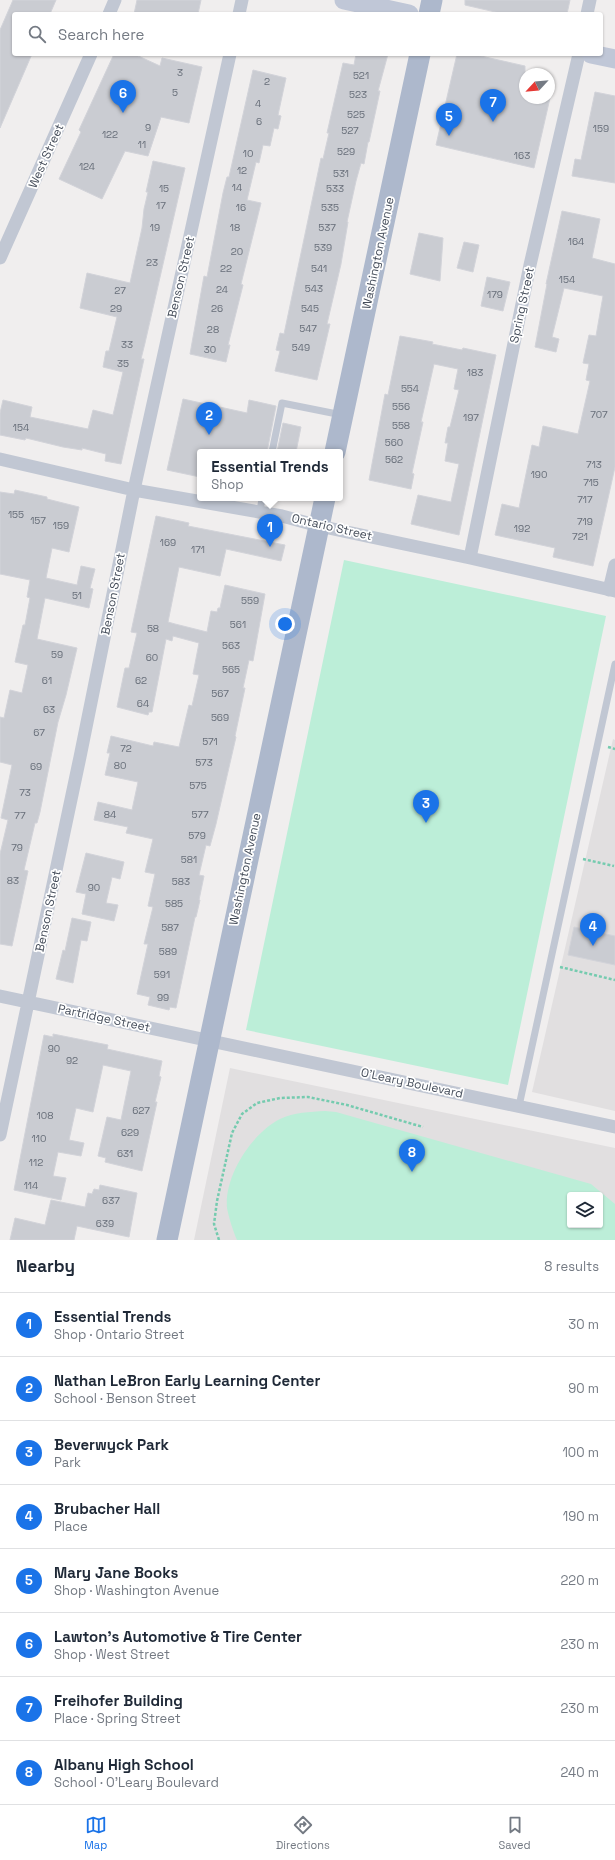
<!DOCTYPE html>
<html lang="en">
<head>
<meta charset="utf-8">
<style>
  :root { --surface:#fff; --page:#f6f6f7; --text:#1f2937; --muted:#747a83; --line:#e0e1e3; --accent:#1a73e8 }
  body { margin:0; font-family:"Space Grotesk",sans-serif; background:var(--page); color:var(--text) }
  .controls { position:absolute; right:12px; bottom:12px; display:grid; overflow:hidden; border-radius:4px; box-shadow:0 1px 3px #0004 }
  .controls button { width:36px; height:36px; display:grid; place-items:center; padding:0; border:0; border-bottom:1px solid var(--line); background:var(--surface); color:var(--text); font:20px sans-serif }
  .compass { position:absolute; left:519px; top:68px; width:36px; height:36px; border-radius:50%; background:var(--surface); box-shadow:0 1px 3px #0004; rotate:244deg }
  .you { position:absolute; left:285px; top:624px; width:14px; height:14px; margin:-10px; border:3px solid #fff; border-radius:50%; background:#1a73e8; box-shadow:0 0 0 6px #1a73e833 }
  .badge { display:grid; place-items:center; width:26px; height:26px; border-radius:50%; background:var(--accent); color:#fff; font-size:13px; font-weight:700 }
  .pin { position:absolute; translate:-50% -33px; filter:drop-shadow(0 1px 2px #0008) }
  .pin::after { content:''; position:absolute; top:21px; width:14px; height:12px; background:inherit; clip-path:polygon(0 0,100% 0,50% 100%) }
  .popup { position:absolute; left:197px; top:449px; width:146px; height:52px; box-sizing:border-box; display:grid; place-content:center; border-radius:4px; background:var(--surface); filter:drop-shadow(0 1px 3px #0005); font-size:13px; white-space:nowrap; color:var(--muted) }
  .popup b { font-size:15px; color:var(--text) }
  .popup::after { content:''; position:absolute; left:50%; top:100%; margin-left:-8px; border:8px solid transparent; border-top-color:var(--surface) }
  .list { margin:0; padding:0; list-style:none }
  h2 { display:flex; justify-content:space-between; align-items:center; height:52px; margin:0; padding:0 16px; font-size:17px }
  h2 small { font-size:13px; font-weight:400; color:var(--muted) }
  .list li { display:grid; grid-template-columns:26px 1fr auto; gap:12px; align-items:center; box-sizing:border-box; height:64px; padding:0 16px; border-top:1px solid var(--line) }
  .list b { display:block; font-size:15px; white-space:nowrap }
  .list p { margin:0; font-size:13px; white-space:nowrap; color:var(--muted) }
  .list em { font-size:13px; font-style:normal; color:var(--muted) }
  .icon { flex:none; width:22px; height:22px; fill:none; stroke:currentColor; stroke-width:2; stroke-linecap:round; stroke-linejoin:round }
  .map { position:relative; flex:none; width:615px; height:1240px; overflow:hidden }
  .search { position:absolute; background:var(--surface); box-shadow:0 1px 3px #0004; left:12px; right:12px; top:12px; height:44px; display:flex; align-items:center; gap:10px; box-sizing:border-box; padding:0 14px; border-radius:4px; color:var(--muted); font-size:15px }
  .sheet { height:564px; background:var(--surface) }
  nav { display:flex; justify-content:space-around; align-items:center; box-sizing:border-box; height:56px; border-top:1px solid var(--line); background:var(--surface); font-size:11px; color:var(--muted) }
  nav a { display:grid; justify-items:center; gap:2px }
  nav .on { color:var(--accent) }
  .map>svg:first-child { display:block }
  .education { fill:#e1dfe0; fill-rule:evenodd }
  .green { fill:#bceed8; fill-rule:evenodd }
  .building { fill:#caccd2; stroke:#d2d3d9 }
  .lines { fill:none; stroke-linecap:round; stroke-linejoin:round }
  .path { stroke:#75cbaf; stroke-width:2.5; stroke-dasharray:3 2; stroke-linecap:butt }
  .lane { stroke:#c1c7d3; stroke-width:7 }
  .street { stroke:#c1c7d3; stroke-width:13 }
  .secondary { stroke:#c0c7d7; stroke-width:19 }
  .primary { stroke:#adb8cc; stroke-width:21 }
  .labels { text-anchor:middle; stroke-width:3.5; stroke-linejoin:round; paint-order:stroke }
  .number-label { font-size:10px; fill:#676e79 }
  .street-label { font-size:12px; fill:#464e5b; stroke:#fff }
</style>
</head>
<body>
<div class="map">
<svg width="615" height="1240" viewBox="0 0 615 1240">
  <rect width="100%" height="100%" fill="#f0eeee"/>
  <!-- education -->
  <path class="education" d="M613,739L615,740V1111L532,1092Z
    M230,1068L615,1148V1240H194ZM570,1195H600V1225H570Z"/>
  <!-- green -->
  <path class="green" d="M344,560L606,616L508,1085L246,1030Z
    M325,1111L336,1112L591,1184L615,1204V1240H237C233,1231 229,1218 227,1208C224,1176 252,1133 280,1119C294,1112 310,1112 325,1111ZM570,1195H600V1225H570Z"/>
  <!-- building -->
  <path class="building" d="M13,0H56L50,14H14V54H32L0,128V30Z
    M137,0H201L198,14H134Z
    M465,0H570L567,14H504L465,5Z
    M114,54H134L160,66L162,58L202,67L189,123L161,117L148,156L125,151L102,199L59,179L81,132L79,130Z
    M356,54H388L378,91H380L369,142H368L364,164L361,163L356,181L347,222H348L341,264L327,324H330L317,380L275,371L280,351L276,350L280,333L284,334L321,158L323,159L329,133H327L343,63L354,65Z
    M457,54H472L525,66V98H550L534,168L436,145Z
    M253,70L286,78L278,115L281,116L278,129L274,128L270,146L263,145L259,163L256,162L247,200L261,203L241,284L243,285L228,345H230L226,362L190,354L204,276L207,277L223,193L227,177H229Z
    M595,92L615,96V183L572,176L575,159L581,160Z
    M153,161L185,168L145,343L141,359H144L121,464L105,461L106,454L82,448V450L63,447L26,438L25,440L0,435V413L3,400L32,407L30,417L88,429L93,410L113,415L123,372L103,367L106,351H109L117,317L80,308L87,273L130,283L142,228L144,209L148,192H146Z
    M562,211L600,219L592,258L615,264V467L593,566L553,557L555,548L495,535L502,504L519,508L532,445L539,447L543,426L578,434L590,381L586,380L589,364L583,363L589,335L596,336L603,296L564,288L552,337L559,339L556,352L535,347L547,284H546Z
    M419,233L443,238L440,281L410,274Z
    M464,242L479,245L473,272L457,268Z
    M487,277L510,282L503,311L481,306Z
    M400,336L433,342L432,344L462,350L463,348L496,355L459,535L411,524L418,495L451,502L459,464L445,461L448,443H445L448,427H450L459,390L454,389L458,369L434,364L421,422H423L412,473L414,474L411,489L369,480L385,394L388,395Z
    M183,399L247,413L249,400L276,406L267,452H200V477L167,470Z
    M283,423L301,427L296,452H277Z
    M15,490L47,497V499L79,507L69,552L52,548L46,578L77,585L81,566L95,569L90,588L93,589L89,608L45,598L37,639L77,648L66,695L58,722L40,812L37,823H35L24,870L28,871L12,946L0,944V854L8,820L1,818L12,765L0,762V717L4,718L10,690L22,693L28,665L15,662L23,625H25L30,598L27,597L30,580L0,574V492L14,494Z
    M156,516L189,523L188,526L285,545L281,561L226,549L220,576L179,567L168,622L175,624L207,632L211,611L217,612L218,608H220L225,585L265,594L253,661L249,660L243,688H245L235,736L236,737L216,824L210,846L206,845L199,875L204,876L199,900H200L196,917H195L176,1008L170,1007L169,1010L148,1005L150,997L137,994L148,944H144L153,907L148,906L155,874L145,872L153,839L126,833L128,827L94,820L98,802L132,810L138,782L105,775L110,753H107L111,736L153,746L154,742L179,747L189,705L192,706L199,675L193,674L199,643L173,636L172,641L166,639L152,712H149L148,715L117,707L125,668H129L137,633L131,632Z
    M86,853L124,862L120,879L112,877L106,903L118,905L114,921L82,914L86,894L76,892Z
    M72,918L91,922L87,941L81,940L73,983L56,979L63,950L65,951Z
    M574,927L615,936V965L568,955Z
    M53,1034L108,1045L107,1049L162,1061L159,1076L161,1077L155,1102H157L142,1171L105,1162L106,1158L98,1156L107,1117L121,1120L131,1071L103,1065L93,1112L76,1108L69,1140L84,1143L81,1156L58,1152L53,1176L66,1178L61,1200L14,1190L44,1035L53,1037Z
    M100,1185L137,1193L129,1237L77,1226L74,1240H10L15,1218L45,1225L51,1200L85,1207L88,1193L92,1194L94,1189L99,1190Z"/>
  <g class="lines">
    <!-- path -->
    <path class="path" d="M608,747L615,749
      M583,859L614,866
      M560,967L615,980
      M219,1240L214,1224L217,1201L232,1133L242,1114L257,1103L280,1098L308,1097L347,1105L423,1127"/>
    <!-- lane -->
    <path class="lane" d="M272,452L282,403L342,415
      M260,512L262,498
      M519,1106L615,664"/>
    <!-- street -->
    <path class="street" d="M109,14L115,0
      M239,14L242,0
      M587,14L590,0
      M0,258L91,54
      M0,459L134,490L282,516L319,526L470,558L615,591
      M470,558L530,265L579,54
      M609,590L615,565
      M0,996L615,1127
      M0,1135L80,757L134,490L230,54"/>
    <!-- secondary -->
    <path class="secondary" d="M344,0L409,14
      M591,54L615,59"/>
    <!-- primary -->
    <path class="primary" d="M429,14L432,0
      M335,452L420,54
      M167,1240L325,498"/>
  </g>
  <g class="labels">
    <!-- number labels -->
    <g class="number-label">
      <text x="180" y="76">3</text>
      <text x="361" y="79">521</text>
      <text x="267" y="85">2</text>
      <text x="175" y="96">5</text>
      <text x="358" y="98">523</text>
      <text x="258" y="107">4</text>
      <text x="356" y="118">525</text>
      <text x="259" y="125">6</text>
      <text x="148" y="131">9</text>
      <text x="601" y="132">159</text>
      <text x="350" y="134">527</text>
      <text x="110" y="138">122</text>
      <text x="142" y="148">11</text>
      <text x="346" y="155">529</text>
      <text x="248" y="157">10</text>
      <text x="522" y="159">163</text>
      <text x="87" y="170">124</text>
      <text x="242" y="174">12</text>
      <text x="341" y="177">531</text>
      <text x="237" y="191">14</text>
      <text x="164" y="192">15</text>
      <text x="335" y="192">533</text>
      <text x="161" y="209">17</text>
      <text x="241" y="211">16</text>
      <text x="330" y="211">535</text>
      <text x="155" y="231">19</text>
      <text x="235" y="231">18</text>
      <text x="327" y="231">537</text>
      <text x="576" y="245">164</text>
      <text x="323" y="251">539</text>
      <text x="237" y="255">20</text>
      <text x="152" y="266">23</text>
      <text x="226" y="272">22</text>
      <text x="319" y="272">541</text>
      <text x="567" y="283">154</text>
      <text x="314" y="292">543</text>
      <text x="222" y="293">24</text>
      <text x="120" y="294">27</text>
      <text x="495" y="298">179</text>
      <text x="116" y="312">29</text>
      <text x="217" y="312">26</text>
      <text x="310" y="312">545</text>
      <text x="308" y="332">547</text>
      <text x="213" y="333">28</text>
      <text x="127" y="348">33</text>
      <text x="301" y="351">549</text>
      <text x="210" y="353">30</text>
      <text x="123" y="367">35</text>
      <text x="475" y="376">183</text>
      <text x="410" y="392">554</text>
      <text x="401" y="410">556</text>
      <text x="599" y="418">707</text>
      <text x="471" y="421">197</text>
      <text x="401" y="429">558</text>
      <text x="21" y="431">154</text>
      <text x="394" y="446">560</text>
      <text x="394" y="463">562</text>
      <text x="594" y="468">713</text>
      <text x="539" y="478">190</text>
      <text x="591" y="486">715</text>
      <text x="585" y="503">717</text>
      <text x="16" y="518">155</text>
      <text x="38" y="524">157</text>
      <text x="585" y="525">719</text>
      <text x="61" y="529">159</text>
      <text x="522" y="532">192</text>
      <text x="580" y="540">721</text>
      <text x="168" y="546">169</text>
      <text x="198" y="553">171</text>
      <text x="77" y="599">51</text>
      <text x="250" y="604">559</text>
      <text x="238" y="628">561</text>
      <text x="153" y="632">58</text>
      <text x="231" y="649">563</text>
      <text x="57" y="658">59</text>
      <text x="152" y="661">60</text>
      <text x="231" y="673">565</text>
      <text x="47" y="684">61</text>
      <text x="141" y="684">62</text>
      <text x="220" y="697">567</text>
      <text x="143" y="707">64</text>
      <text x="49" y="713">63</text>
      <text x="220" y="721">569</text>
      <text x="39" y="736">67</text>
      <text x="210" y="745">571</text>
      <text x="126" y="752">72</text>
      <text x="204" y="766">573</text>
      <text x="120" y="769">80</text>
      <text x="36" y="770">69</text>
      <text x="198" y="789">575</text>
      <text x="25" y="796">73</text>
      <text x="110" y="818">84</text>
      <text x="200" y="818">577</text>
      <text x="20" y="819">77</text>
      <text x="197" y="839">579</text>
      <text x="17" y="851">79</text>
      <text x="189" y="863">581</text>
      <text x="13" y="884">83</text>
      <text x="181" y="885">583</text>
      <text x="94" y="891">90</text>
      <text x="174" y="907">585</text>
      <text x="170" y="931">587</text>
      <text x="168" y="955">589</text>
      <text x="162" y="978">591</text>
      <text x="163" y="1001">99</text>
      <text x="54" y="1052">90</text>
      <text x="72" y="1064">92</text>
      <text x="141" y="1114">627</text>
      <text x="45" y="1119">108</text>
      <text x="130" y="1136">629</text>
      <text x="39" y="1142">110</text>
      <text x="125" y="1157">631</text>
      <text x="36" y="1166">112</text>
      <text x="31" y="1189">114</text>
      <text x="111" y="1204">637</text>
      <text x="105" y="1227">639</text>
    </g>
    <!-- street labels -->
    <g class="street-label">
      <text transform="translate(46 156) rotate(-66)" y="4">West Street</text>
      <text transform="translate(378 253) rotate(-78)" y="4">Washington Avenue</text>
      <text transform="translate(181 277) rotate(-77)" y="4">Benson Street</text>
      <text transform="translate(522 305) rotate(-78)" y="4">Spring Street</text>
      <text transform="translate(332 527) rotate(13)" y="4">Ontario Street</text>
      <text transform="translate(113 594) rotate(-79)" y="4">Benson Street</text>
      <text transform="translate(245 869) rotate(-78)" y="4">Washington Avenue</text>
      <text transform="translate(48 911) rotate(-78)" y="4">Benson Street</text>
      <text transform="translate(104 1018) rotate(12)" y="4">Partridge Street</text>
      <text transform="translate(412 1083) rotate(12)" y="4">O'Leary Boulevard</text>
    </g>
  </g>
</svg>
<div class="controls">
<button><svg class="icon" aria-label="layers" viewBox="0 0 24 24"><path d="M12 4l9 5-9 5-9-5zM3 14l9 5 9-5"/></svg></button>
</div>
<svg class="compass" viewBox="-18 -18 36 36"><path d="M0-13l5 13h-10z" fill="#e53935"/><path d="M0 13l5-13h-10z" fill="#747a83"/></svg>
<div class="you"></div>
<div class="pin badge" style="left:270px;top:547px">1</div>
<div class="popup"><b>Essential Trends</b>Shop</div>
<div class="pin badge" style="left:209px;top:435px">2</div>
<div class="pin badge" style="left:426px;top:823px">3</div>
<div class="pin badge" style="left:593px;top:946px">4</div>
<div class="pin badge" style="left:449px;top:136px">5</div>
<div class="pin badge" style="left:123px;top:113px">6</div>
<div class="pin badge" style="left:493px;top:122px">7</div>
<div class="pin badge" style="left:412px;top:1172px">8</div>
<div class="search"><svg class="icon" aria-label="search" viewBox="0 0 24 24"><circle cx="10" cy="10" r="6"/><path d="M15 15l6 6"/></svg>Search here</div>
</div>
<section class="sheet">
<h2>Nearby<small>8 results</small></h2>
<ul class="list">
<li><span class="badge">1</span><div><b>Essential Trends</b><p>Shop · Ontario Street</p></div><em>30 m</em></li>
<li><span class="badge">2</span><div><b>Nathan LeBron Early Learning Center</b><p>School · Benson Street</p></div><em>90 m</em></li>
<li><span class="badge">3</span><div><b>Beverwyck Park</b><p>Park</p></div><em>100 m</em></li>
<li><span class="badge">4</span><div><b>Brubacher Hall</b><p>Place</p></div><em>190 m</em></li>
<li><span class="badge">5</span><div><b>Mary Jane Books</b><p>Shop · Washington Avenue</p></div><em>220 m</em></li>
<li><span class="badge">6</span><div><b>Lawton's Automotive &amp; Tire Center</b><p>Shop · West Street</p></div><em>230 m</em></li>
<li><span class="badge">7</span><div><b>Freihofer Building</b><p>Place · Spring Street</p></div><em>230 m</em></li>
<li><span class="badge">8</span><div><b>Albany High School</b><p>School · O'Leary Boulevard</p></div><em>240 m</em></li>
</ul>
</section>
<nav>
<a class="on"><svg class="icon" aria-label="map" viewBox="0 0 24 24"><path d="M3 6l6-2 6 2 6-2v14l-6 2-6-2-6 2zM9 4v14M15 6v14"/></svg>Map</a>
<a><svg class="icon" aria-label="directions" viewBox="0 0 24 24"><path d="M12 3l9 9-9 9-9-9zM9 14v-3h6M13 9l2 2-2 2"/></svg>Directions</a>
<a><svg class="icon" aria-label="saved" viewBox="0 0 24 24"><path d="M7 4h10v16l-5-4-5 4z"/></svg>Saved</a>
</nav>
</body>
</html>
